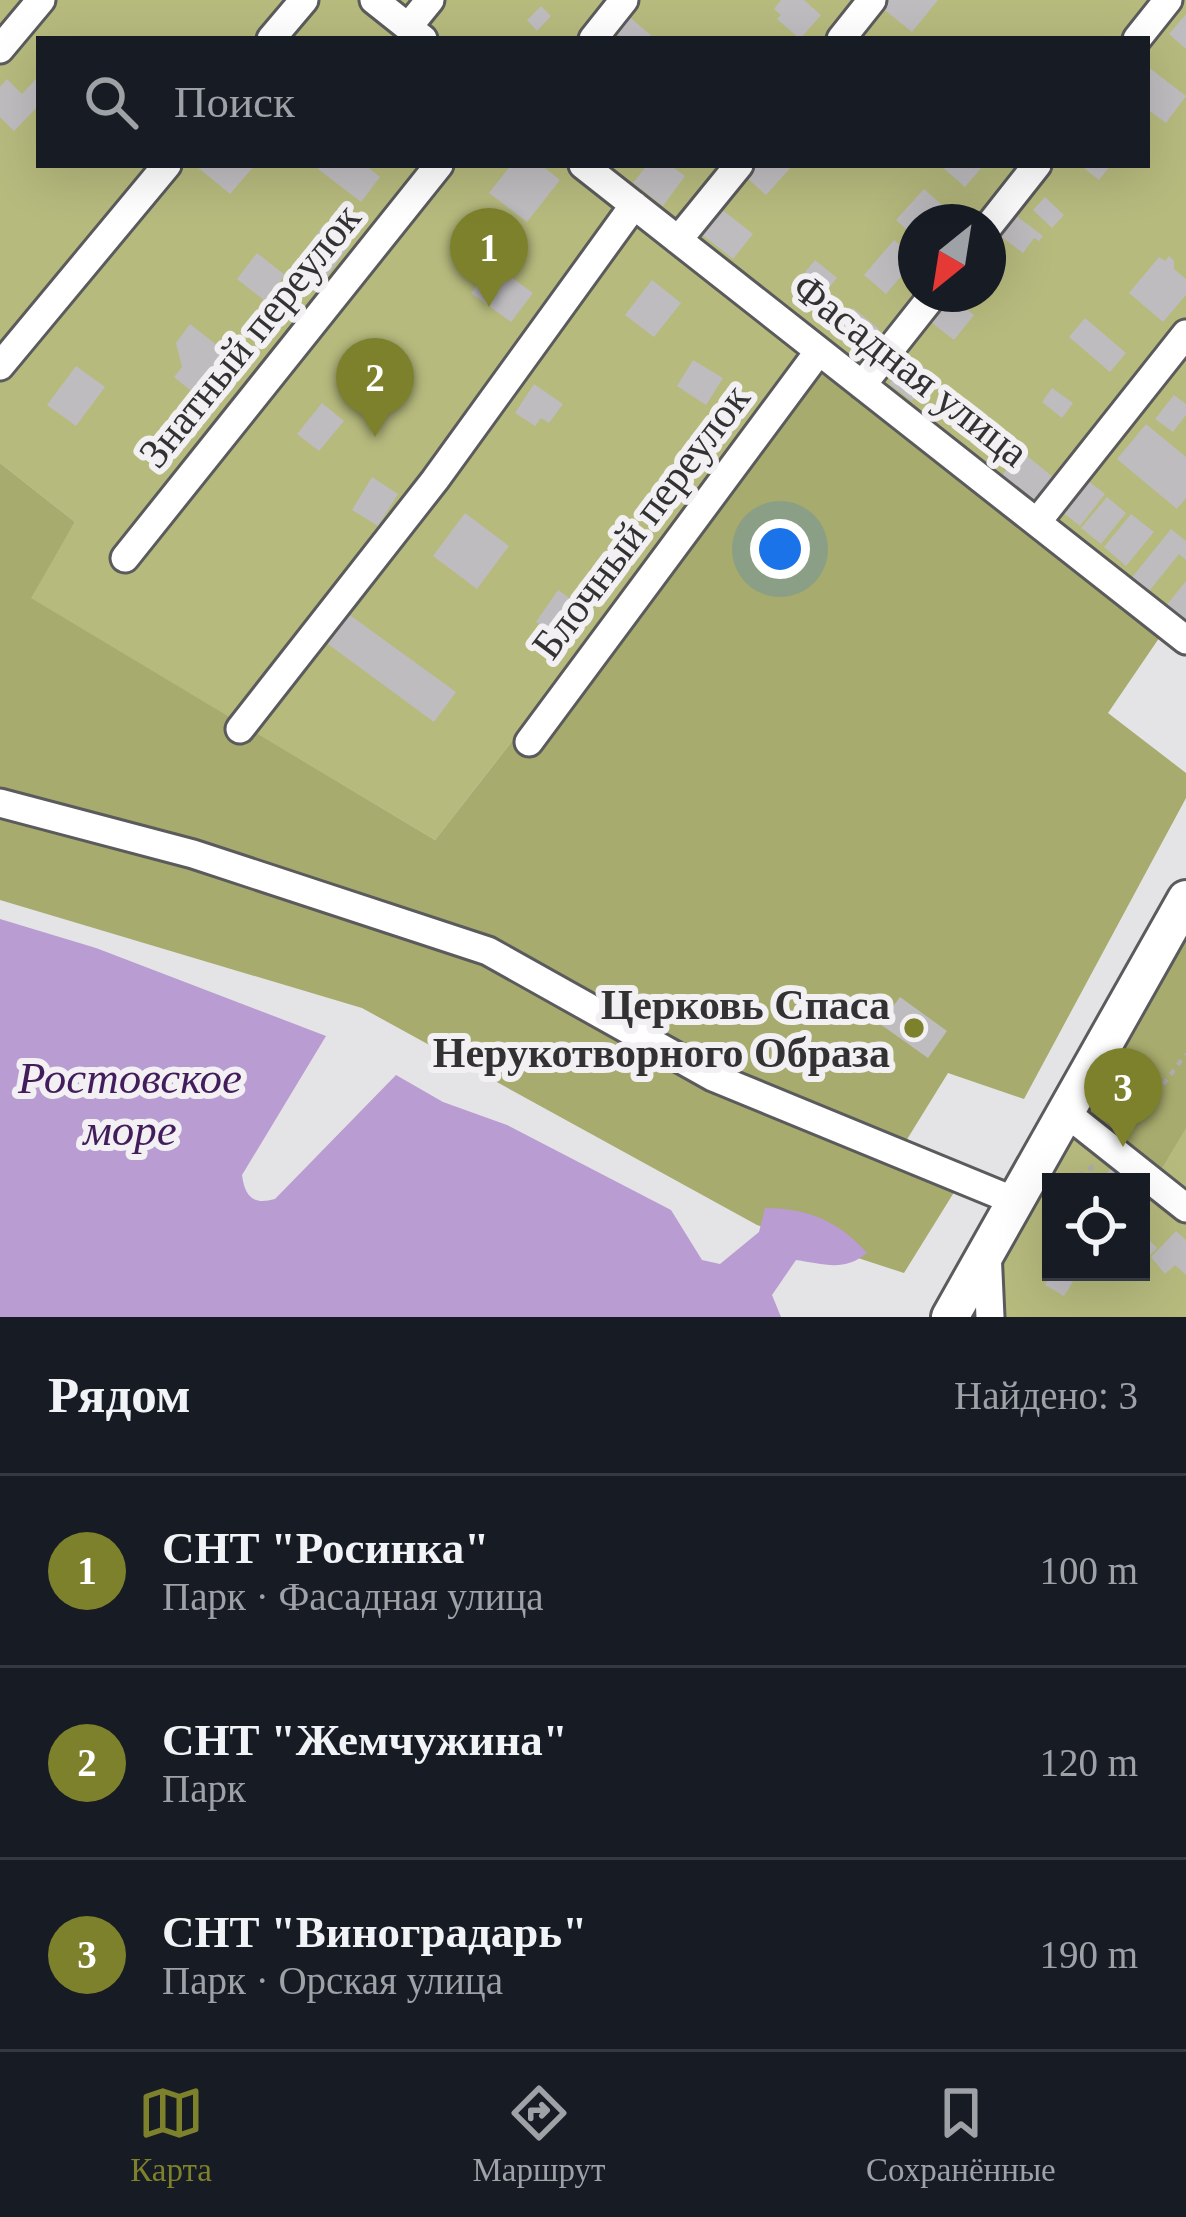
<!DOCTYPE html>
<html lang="ru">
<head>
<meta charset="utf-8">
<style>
  :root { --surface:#171b24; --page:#20242c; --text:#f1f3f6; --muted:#9ea1a6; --line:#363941; --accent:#7e812b }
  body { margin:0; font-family:Georgia,serif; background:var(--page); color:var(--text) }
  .controls { position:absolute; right:36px; bottom:36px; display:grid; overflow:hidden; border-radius:0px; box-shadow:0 12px 48px #0002 }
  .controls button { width:108px; height:108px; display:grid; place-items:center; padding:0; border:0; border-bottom:3px solid var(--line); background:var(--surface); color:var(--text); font:60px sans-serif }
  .compass { position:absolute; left:898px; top:204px; width:108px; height:108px; border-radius:50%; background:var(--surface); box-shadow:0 12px 48px #0002; rotate:210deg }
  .you { position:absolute; left:780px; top:549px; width:42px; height:42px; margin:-30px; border:9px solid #fff; border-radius:50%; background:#1a73e8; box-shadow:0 0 0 18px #1a73e833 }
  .badge { display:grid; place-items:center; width:78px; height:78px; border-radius:50%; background:var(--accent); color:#fff; font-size:39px; font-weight:700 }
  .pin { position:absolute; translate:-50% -99px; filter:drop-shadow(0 3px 6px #0008) }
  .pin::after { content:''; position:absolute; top:63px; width:42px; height:36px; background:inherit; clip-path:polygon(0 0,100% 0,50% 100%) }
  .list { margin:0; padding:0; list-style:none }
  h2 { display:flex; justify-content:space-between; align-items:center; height:156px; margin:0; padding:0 48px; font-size:51px }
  h2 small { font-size:39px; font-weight:400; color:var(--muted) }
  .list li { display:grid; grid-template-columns:78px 1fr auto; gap:36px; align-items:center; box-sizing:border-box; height:192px; padding:0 48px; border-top:3px solid var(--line) }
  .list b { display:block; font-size:45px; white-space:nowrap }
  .list p { margin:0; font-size:39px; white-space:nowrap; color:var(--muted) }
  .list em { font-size:39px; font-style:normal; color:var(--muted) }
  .icon { flex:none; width:66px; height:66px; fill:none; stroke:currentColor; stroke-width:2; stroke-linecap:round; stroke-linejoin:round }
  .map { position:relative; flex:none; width:1186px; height:1317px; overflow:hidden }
  .search { position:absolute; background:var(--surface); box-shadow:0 12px 48px #0002; left:36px; right:36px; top:36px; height:132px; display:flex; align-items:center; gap:30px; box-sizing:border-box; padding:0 42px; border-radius:0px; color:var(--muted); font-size:45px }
  .sheet { height:732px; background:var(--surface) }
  nav { display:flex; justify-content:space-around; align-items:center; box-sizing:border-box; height:168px; border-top:3px solid var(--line); background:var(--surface); font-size:33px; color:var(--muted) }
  nav a { display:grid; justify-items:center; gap:6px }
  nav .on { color:var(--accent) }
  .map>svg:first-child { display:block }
  .green { fill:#b6ba7d; fill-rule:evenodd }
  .forest { fill:#a7ab6d }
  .water { fill:#b99cd2 }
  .building { fill:#bebcbf }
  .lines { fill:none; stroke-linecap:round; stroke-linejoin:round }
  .minor-casing { stroke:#5b5a5c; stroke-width:33 }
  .major-casing { stroke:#5b5a5c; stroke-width:42 }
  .path { stroke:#adacae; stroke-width:4.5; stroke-dasharray:6 6; stroke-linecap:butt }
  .minor { stroke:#fff; stroke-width:27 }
  .major { stroke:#fff; stroke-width:36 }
  .poi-dot { fill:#7e812b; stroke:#f2f0f3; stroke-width:4.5 }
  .labels { text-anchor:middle; stroke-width:12; stroke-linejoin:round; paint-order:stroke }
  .street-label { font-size:42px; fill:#333233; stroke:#f2f0f3 }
  .poi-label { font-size:42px; font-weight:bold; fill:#333233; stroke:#f2f0f3; text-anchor:end }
  .water-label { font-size:45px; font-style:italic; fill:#431c5c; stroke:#f2f0f3 }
</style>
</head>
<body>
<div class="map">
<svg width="1186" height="1317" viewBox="0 0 1186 1317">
  <rect width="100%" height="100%" fill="#e4e3e6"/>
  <!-- green -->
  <path class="green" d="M0,0H1186V639L818,349L435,840L30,598L75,522L0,463ZM39,39H1147V165H39ZM916,222H988V294H916Z
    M1186,931V1317H965ZM1051,1182H1141V1272H1051Z"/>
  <!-- forest -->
  <path class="forest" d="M818,349L1168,625L1108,713L1186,773V798L1024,1099L948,1073L901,1149L966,1173L904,1273L757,1225L362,1008L0,900V463L75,522L31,598L435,840Z
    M1186,931V1128L1159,1173L1080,1112Z"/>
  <!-- water -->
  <path class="water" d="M0,919L96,948L326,1036L242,1175C245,1197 253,1205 275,1199L396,1075L443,1102L507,1125L671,1210L702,1260L720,1264L759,1232L765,1208C807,1208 839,1221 867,1253C844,1272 824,1264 796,1260L772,1295L781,1317H0Z"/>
  <!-- building -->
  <path class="building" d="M781,0H804L821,15L800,39L777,19L781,15L774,9Z
    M887,0H938L912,32L881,7Z
    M541,6L551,16L537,31L527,20Z
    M625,13L655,39H624L612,28Z
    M1186,14V49L1169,34Z
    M1147,66L1186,96L1166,123L1147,109Z
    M7,79L22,94L36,79L39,81V105L14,131L0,117V87Z
    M195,165H255L230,194Z
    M321,165H365L380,177L361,202L318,169Z
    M511,165H541L560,180L527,222L489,193Z
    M647,165H670L685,176L663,206L633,183Z
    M757,165H793L766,195L746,177Z
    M940,165H984L965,187Z
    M1080,165H1111L1099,180Z
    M924,189L952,214L945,222H916V238L896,220Z
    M1045,197L1064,215L1052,228L1033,210Z
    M720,208L753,234L733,259L700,233Z
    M1014,214L1043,236L1039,241L1034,238L1023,253L999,235Z
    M322,227L348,247L328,275L301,256Z
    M894,240L916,259L886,294L864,275Z
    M257,253L285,275L265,301L237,279Z
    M1169,256L1174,261V269L1186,279V295L1163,322L1129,293L1159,257L1165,261Z
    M815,260L837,278L815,304L793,287Z
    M493,264L533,293L511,322L471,293Z
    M652,280L681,303L654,337L625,315Z
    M946,294L974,315L954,340L932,323L947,305L941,300Z
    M853,308L879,329L861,352L834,330Z
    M1085,318L1126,353L1110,372L1069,337Z
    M190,324L232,357L224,367L235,376L233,380L216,366L195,394L174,377L182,367L176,343Z
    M909,356L933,374L912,401L889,384Z
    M693,360L723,378L706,405L677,386Z
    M76,366L105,387L76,426L47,405Z
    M534,384L563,404L549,423L541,418L535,426L515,413Z
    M1052,388L1073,403L1062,418L1042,402Z
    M1174,395L1186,404V415L1173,432L1155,419Z
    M322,403L344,421L319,451L297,434Z
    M1146,424L1186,457V498L1177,509L1117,459Z
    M1021,451L1053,477L1031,503L1000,478Z
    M1082,476L1105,494L1080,526L1057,508Z
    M372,477L398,494L378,526L352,510Z
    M1107,497L1126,513L1101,544L1081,528Z
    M465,513L509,546L477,589L433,556Z
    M1131,514L1154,532L1126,566L1104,547Z
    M1171,529L1186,541V560L1179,554L1146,595L1129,581Z
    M1186,581V632L1161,612Z
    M558,590L575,602L553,633L536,622Z
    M347,613L456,692L434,722L325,642Z
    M900,997L947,1031L928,1058L880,1024Z
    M1119,1160L1142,1182H1099Z
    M1176,1231L1186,1240V1275L1175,1265L1165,1274L1151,1257Z
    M1141,1232L1157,1248L1141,1264Z
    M1052,1272L1073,1282L1064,1296L1045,1285Z"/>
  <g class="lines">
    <defs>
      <path id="minor" d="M374,0L423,39
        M408,27L430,0
        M271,39L304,0
        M593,39L624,0
        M841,39L872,0
        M1137,39L1168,0
        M0,49L41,0
        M583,165L1186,640
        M988,227L1037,165
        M678,240L739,165
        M0,366L167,165
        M862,385L934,294
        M1037,522L1186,334
        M125,558L439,165
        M240,729L435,480L634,205
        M529,742L819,351
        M0,803L193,854L488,951L713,1077L1015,1201
        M1065,1112L1186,1208
        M987,1250L990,1317"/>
      <path id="major" d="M950,1317L1186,899"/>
    </defs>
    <!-- minor casing -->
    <use href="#minor" class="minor-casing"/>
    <!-- major casing -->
    <use href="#major" class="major-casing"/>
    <!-- path -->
    <path class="path" d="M1127,1132L1186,1054
      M1068,1182L1094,1166"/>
    <!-- minor -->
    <use href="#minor" class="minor"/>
    <!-- major -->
    <use href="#major" class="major"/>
  </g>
  <!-- markers -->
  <circle class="poi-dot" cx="914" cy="1028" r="12"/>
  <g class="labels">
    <!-- street labels -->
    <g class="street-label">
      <text transform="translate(249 335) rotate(-51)" y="15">Знатный переулок</text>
      <text transform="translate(911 369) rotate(38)" y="15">Фасадная улица</text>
      <text transform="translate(640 521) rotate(-53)" y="15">Блочный переулок</text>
    </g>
    <!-- poi labels -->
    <g class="poi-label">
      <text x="890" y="1019">Церковь Спаса<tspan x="890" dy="48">Нерукотворного Образа</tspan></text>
    </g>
    <!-- water labels -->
    <g class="water-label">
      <text x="130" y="1093">Ростовское<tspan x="130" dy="52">море</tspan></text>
    </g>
  </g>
</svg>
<div class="controls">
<button><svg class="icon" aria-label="locate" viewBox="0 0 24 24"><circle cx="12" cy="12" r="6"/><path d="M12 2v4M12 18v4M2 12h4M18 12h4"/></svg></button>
</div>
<svg class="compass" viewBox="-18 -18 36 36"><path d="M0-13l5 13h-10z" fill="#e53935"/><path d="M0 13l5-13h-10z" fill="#9ea1a6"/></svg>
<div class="you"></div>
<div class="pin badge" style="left:489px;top:307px">1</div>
<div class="pin badge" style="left:375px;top:437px">2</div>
<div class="pin badge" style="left:1123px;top:1147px">3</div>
<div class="search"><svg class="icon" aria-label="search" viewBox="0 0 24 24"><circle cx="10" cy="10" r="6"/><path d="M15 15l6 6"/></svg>Поиск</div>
</div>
<section class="sheet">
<h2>Рядом<small>Найдено: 3</small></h2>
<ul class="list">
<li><span class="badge">1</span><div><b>СНТ &quot;Росинка&quot;</b><p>Парк · Фасадная улица</p></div><em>100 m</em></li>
<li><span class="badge">2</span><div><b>СНТ &quot;Жемчужина&quot;</b><p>Парк</p></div><em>120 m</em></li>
<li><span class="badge">3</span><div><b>СНТ &quot;Виноградарь&quot;</b><p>Парк · Орская улица</p></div><em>190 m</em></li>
</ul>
</section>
<nav>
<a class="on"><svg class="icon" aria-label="map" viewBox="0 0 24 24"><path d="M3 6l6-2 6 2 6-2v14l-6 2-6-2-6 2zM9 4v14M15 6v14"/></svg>Карта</a>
<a><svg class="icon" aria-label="directions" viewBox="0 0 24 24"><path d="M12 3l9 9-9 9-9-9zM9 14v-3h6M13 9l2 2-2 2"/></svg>Маршрут</a>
<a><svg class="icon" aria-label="saved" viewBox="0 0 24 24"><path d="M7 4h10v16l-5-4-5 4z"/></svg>Сохранённые</a>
</nav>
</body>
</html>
